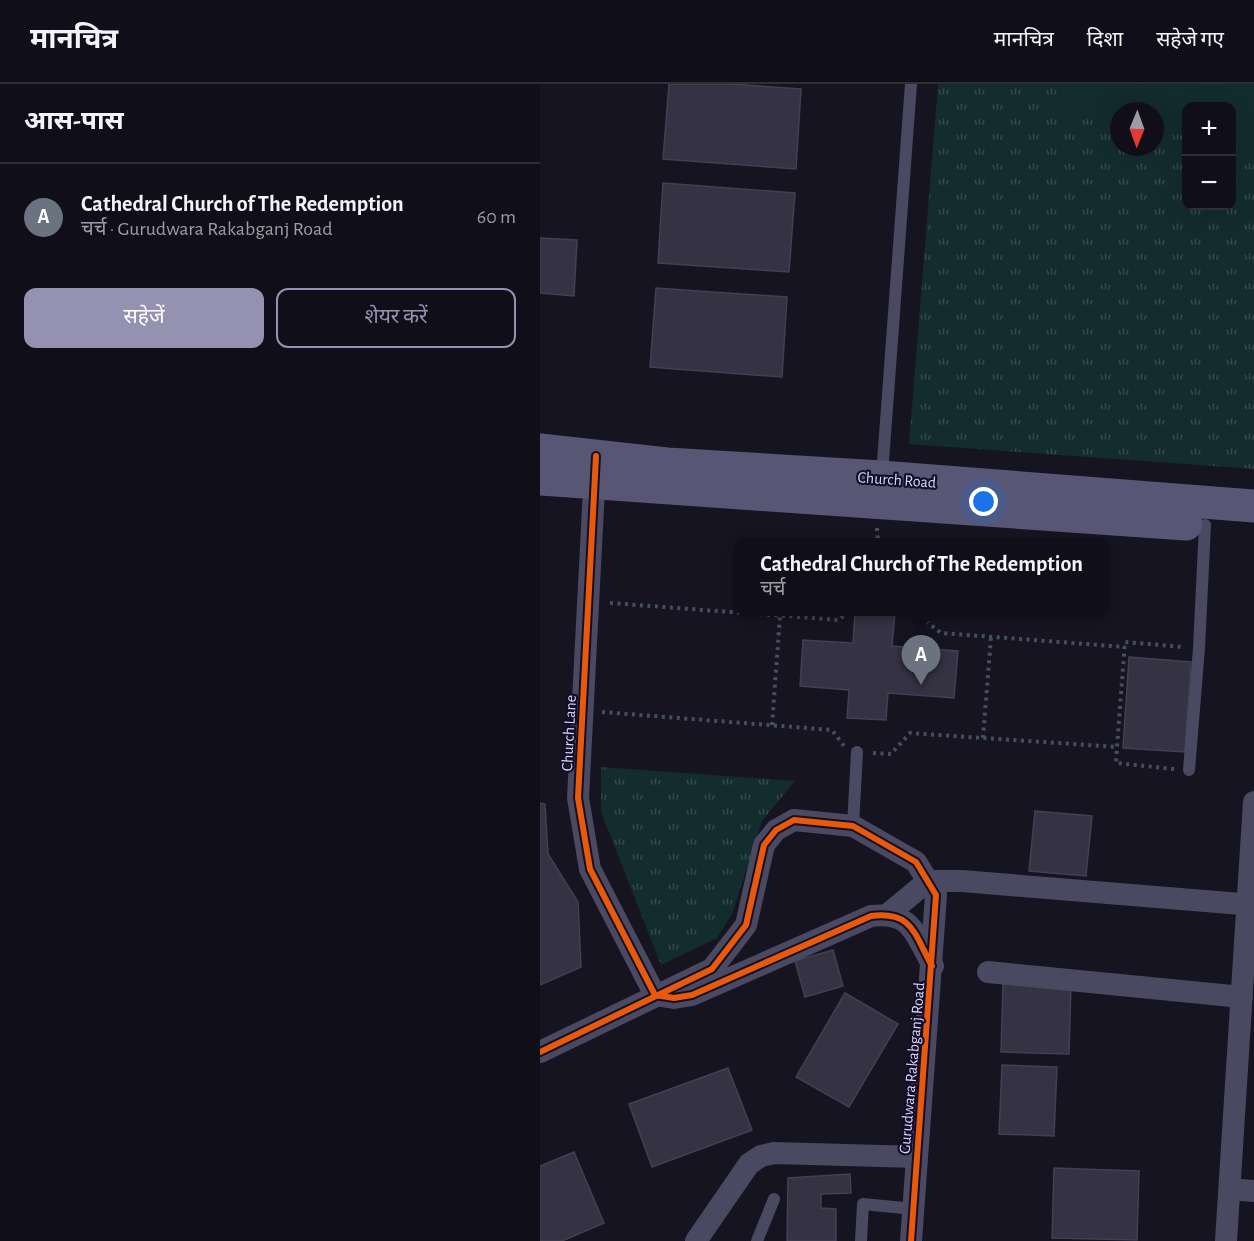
<!DOCTYPE html>
<html lang="hi">
<head>
<meta charset="utf-8">
<style>
  :root { --surface:#100f19; --page:#191822; --text:#f1f3f6; --muted:#9c9ca2; --line:#302f38; --accent:#9591b1 }
  body { margin:0; font-family:"Alegreya Sans","Noto Sans Devanagari",sans-serif; background:var(--page); color:var(--text) }
  .controls { position:absolute; right:18px; top:18px; display:grid; overflow:hidden; border-radius:12px; box-shadow:0 6px 24px #0002 }
  .controls button { width:54px; height:54px; display:grid; place-items:center; padding:0; border:0; border-bottom:2px solid var(--line); background:var(--surface); color:var(--text); font:30px sans-serif }
  .compass { position:absolute; left:570px; top:18px; width:54px; height:54px; border-radius:50%; background:var(--surface); box-shadow:0 6px 24px #0002; rotate:181deg }
  .you { position:absolute; left:444px; top:418px; width:21px; height:21px; margin:-15px; border:4px solid #fff; border-radius:50%; background:#1a73e8; box-shadow:0 0 0 9px #1a73e833 }
  .badge { display:grid; place-items:center; width:39px; height:39px; border-radius:50%; background:var(--accent); color:#fff; font-size:20px; font-weight:700 }
  .pin { position:absolute; translate:-50% -50px; filter:drop-shadow(0 2px 3px #0008) }
  .pin::after { content:''; position:absolute; top:32px; width:21px; height:18px; background:inherit; clip-path:polygon(0 0,100% 0,50% 100%) }
  .popup { position:absolute; left:194px; top:454px; width:375px; height:78px; box-sizing:border-box; display:grid; place-content:center; border-radius:12px; background:var(--surface); filter:drop-shadow(0 2px 4px #0005); font-size:20px; white-space:nowrap; color:var(--muted) }
  .popup b { font-size:22px; color:var(--text) }
  .popup::after { content:''; position:absolute; left:50%; top:100%; margin-left:-12px; border:12px solid transparent; border-top-color:var(--surface) }
  .list { margin:0; padding:0; list-style:none }
  h2 { display:flex; justify-content:space-between; align-items:center; height:78px; margin:0; padding:0 24px; font-size:26px }
  h2 small { font-size:20px; font-weight:400; color:var(--muted) }
  .list li { display:grid; grid-template-columns:39px 1fr auto; gap:18px; align-items:center; box-sizing:border-box; height:108px; padding:0 24px; border-top:2px solid var(--line) }
  .list b { display:block; font-size:22px; white-space:nowrap }
  .list p { margin:0; font-size:20px; white-space:nowrap; color:var(--muted) }
  .list em { font-size:20px; font-style:normal; color:var(--muted) }
  .actions { display:flex; gap:12px; padding:18px 24px }
  .actions a { flex:1; padding:14px 0; border:2px solid var(--accent); border-radius:12px; text-align:center; font-size:21px; color:var(--accent) }
  .actions .main { background:var(--accent); color:#fff }
  .map { position:relative; flex:none; width:714px; height:1157px; overflow:hidden }
  header { display:flex; align-items:center; gap:36px; box-sizing:border-box; height:84px; padding:0 30px; background:var(--surface); border-bottom:2px solid var(--line) }
  header strong { font-size:28px }
  nav { display:flex; gap:33px; margin-inline-start:auto; font-size:21px }
  main { display:flex }
  aside { flex:1; background:var(--surface) }
  .map>svg:first-child { display:block }
  .park { fill:url(#park-tufts); fill-rule:evenodd }
  .pitch { fill:#132c2d }
  .building { fill:#343243; stroke:#433f54; stroke-width:1.5 }
  .lines { fill:none; stroke-linecap:round; stroke-linejoin:round }
  .path { stroke:#44505f; stroke-width:4; stroke-dasharray:3 4.5; stroke-linecap:butt }
  .lane { stroke:#4a4962; stroke-width:12 }
  .street { stroke:#4a4962; stroke-width:22 }
  .secondary { stroke:#575674; stroke-width:33 }
  .cycleway-casing { stroke:#130f26; stroke-width:10 }
  .cycleway { stroke:#e8590c; stroke-width:6 }
  .labels { text-anchor:middle; stroke-width:4.5; stroke-linejoin:round; paint-order:stroke }
  .street-label { font-size:16px; fill:#d9d4ff; stroke:#130f26 }
</style>
</head>
<body>
<header>
<strong>मानचित्र</strong>
<nav><a>मानचित्र</a><a>दिशा</a><a>सहेजे गए</a></nav>
</header>
<main>
<aside>
<h2>आस-पास<small></small></h2>
<ul class="list">
<li><span class="badge" style="background:#6b7280">A</span><div><b>Cathedral Church of The Redemption</b><p>चर्च · Gurudwara Rakabganj Road</p></div><em>60 m</em></li>
</ul>
<div class="actions"><a class="main">सहेजें</a><a>शेयर करें</a></div>
</aside>
<div class="map">
<svg width="714" height="1157" viewBox="0 0 714 1157">
  <defs>
    <pattern id="park-tufts" width="24" height="20" patternUnits="userSpaceOnUse" patternTransform="scale(1.5)"><rect width="24" height="20" fill="#132c2d"/><path d="M3 7l-1-3M5 7V3M7 7l1-3M15 17l-1-3M17 17v-4M19 17l1-3" fill="none" stroke="#354a4c"/></pattern>
  </defs>
  <rect width="100%" height="100%" fill="#161421"/>
  <!-- park -->
  <path class="park" d="M398,0H714V385L369,360ZM646,22H692V122H646ZM579,27H615V63H579Z
    M61,683L255,697L222,737L192,830L177,854L121,881L61,728Z"/>
  <!-- pitch -->
  <path class="pitch" d="M520,0H714V63L692,59V22H646V52L615,46V27H579V40L515,30Z"/>
  <!-- building -->
  <path class="building" d="M129,0H192L261,5L256,85L123,75Z
    M123,99L255,109L249,188L118,179Z
    M0,154L37,156L34,212L0,209Z
    M116,204L247,213L242,293L110,283Z
    M315,528L355,529L352,562L418,567L414,614L348,609L346,636L307,634L309,606L260,602L263,556L313,559Z
    M589,573L651,578L645,668L583,664Z
    M0,719L5,720L8,770L38,818L41,883L0,901Z
    M495,727L552,732L546,792L489,787Z
    M293,866L303,902L265,913L255,877Z
    M463,899L531,901L529,970L461,968Z
    M305,909L358,940L309,1023L256,993Z
    M462,981L517,983L514,1052L459,1050Z
    M188,984L212,1046L112,1083L89,1020Z
    M34,1068L64,1139L22,1157H0V1082Z
    M514,1084L599,1087L597,1156L512,1154Z
    M310,1090L311,1109L281,1110V1124L296,1125V1157H247L248,1094Z"/>
  <g class="lines">
    <!-- path -->
    <path class="path" d="M337,444L338,458
      M70,519L299,536L307,528
      M374,528L401,549L585,563
      M62,628L292,646L304,662
      M232,641L240,532
      M443,654L451,553
      M333,669L351,670L370,649L577,663
      M634,685L576,679L577,663L585,558L643,563"/>
    <!-- lane -->
    <path class="lane" d="M342,391L371,0
      M649,686L659,564L665,441
      M313,742L317,668
      M217,1157L234,1115
      M321,1157L323,1120L374,1125"/>
    <!-- street -->
    <path class="street" d="M55,385L38,714L50,785L115,911L134,914L152,911L331,832C373,827 375,851 393,882
      M348,830L388,797H422L714,821
      M448,888L702,913
      M0,968L172,885L206,841L224,761L236,746L254,736L313,742L376,778L396,811L371,1157
      M690,1105L714,1107
      M156,1157L209,1080L221,1072L234,1069L377,1073
      M686,1157L714,718"/>
    <!-- secondary -->
    <path class="secondary" d="M0,366L127,380L341,393L714,422
      M0,395L646,440"/>
    <defs>
      <path id="cycleway" d="M56,372L38,714L50,785L115,911L134,914L152,911L331,832C373,827 374,850 392,882
        M0,968L172,885L206,841L224,761L236,746L254,736L313,742L376,778L396,811L371,1157"/>
    </defs>
    <!-- cycleway casing -->
    <use href="#cycleway" class="cycleway-casing"/>
    <!-- cycleway -->
    <use href="#cycleway" class="cycleway"/>
  </g>
  <g class="labels">
    <!-- street labels -->
    <g class="street-label">
      <text transform="translate(357 395) rotate(4)" y="6">Church Road</text>
      <text transform="translate(28 649) rotate(-87)" y="6">Church Lane</text>
      <text transform="translate(371 984) rotate(-85)" y="6">Gurudwara Rakabganj Road</text>
    </g>
  </g>
</svg>
<div class="controls">
<button>+</button>
<button>−</button>
</div>
<svg class="compass" viewBox="-18 -18 36 36"><path d="M0-13l5 13h-10z" fill="#e53935"/><path d="M0 13l5-13h-10z" fill="#9c9ca2"/></svg>
<div class="you"></div>
<div class="pin badge" style="left:381px;top:601px;background:#6b7280">A</div>
<div class="popup"><b>Cathedral Church of The Redemption</b>चर्च</div>
</div>
</main>
</body>
</html>
